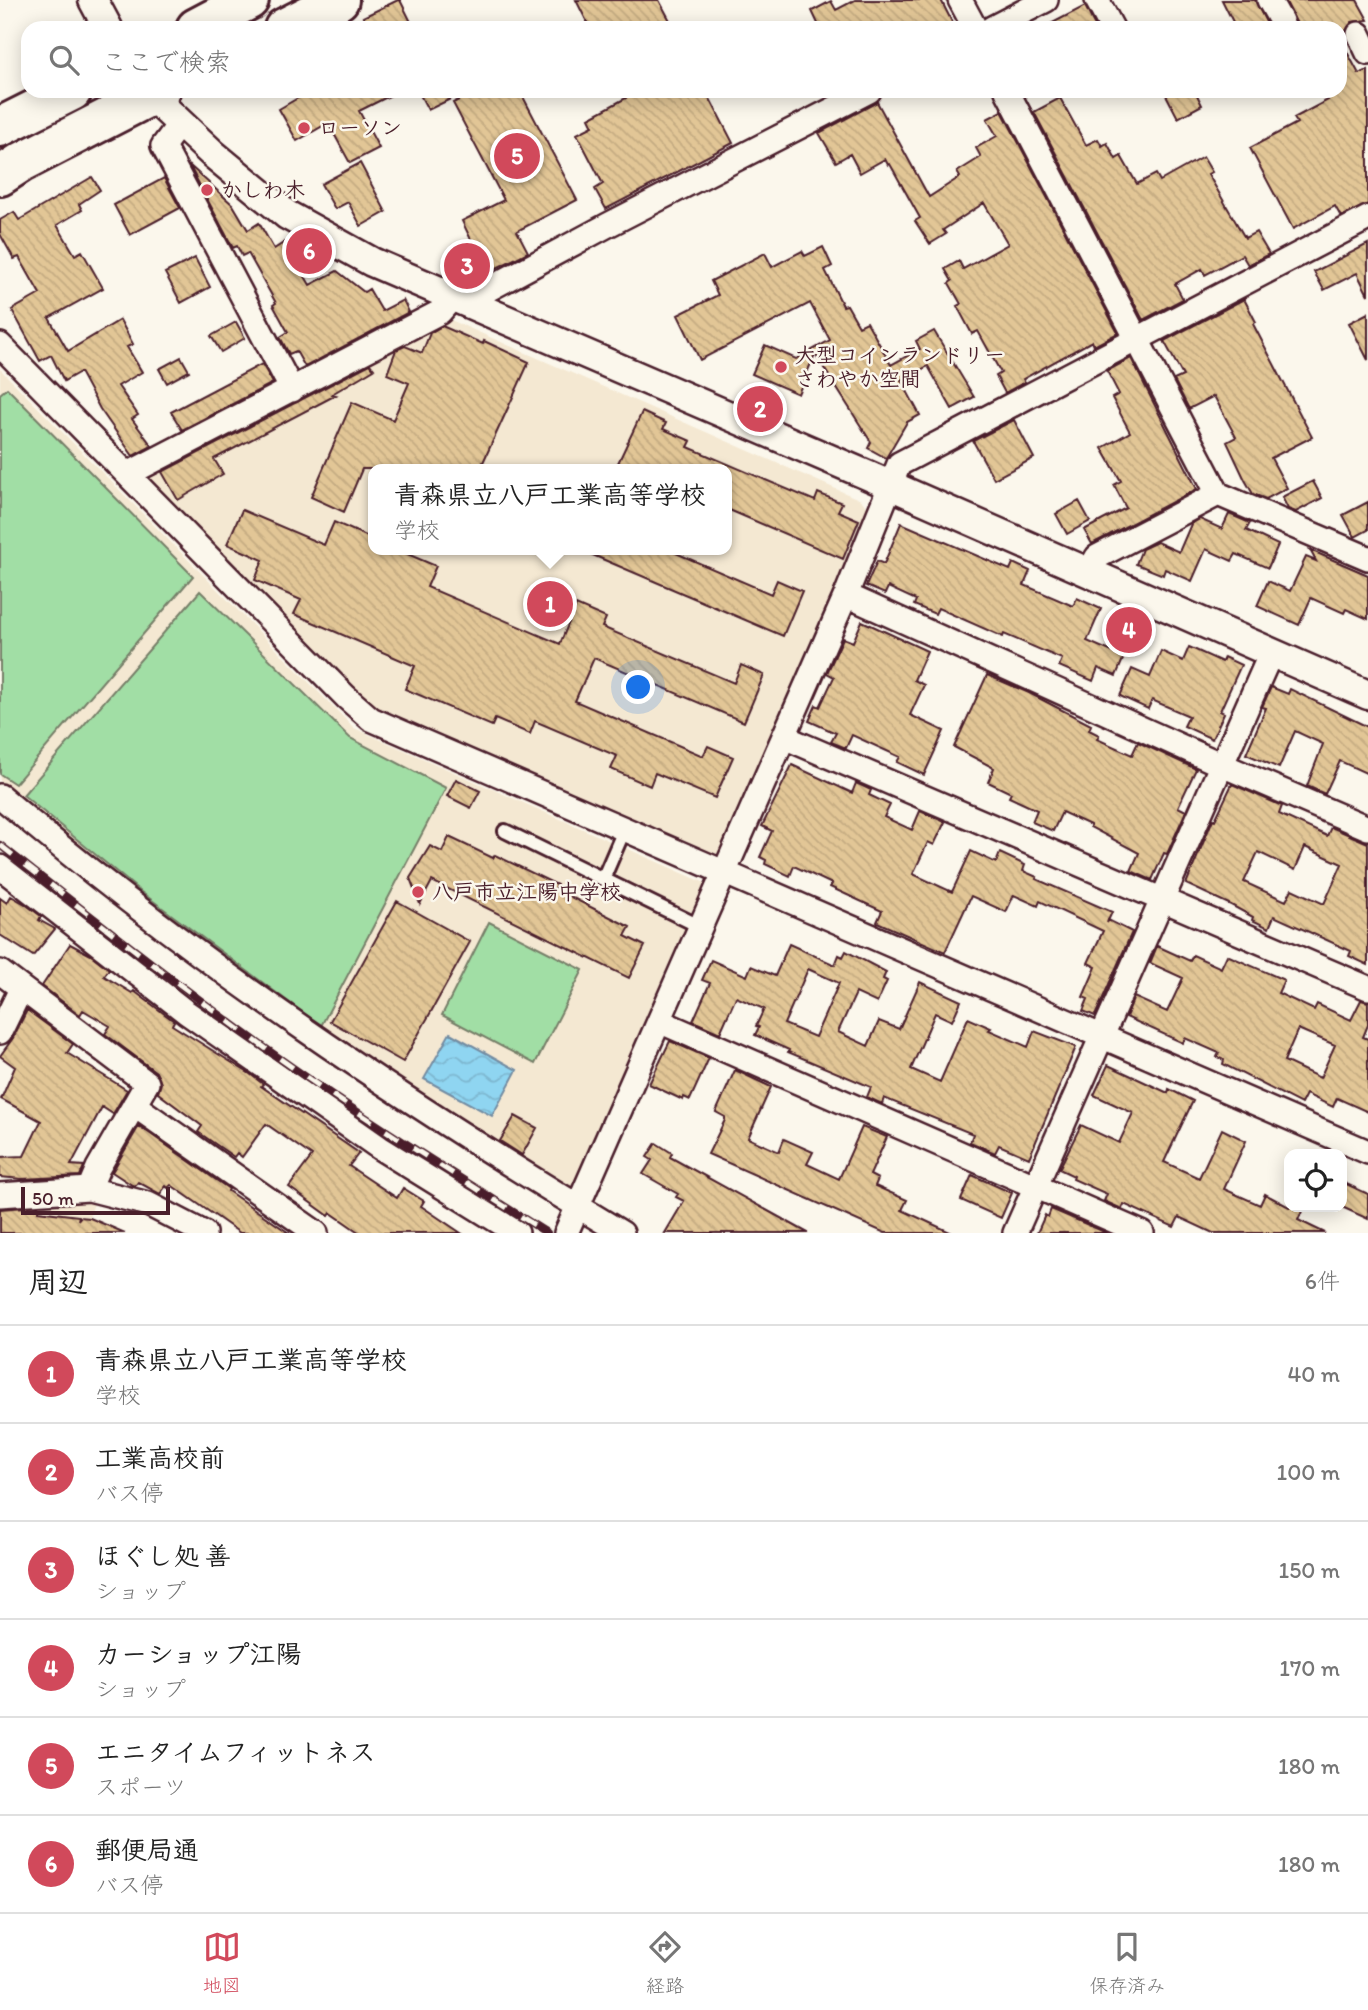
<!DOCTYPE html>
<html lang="ja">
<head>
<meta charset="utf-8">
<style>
  :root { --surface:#fff; --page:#f6f6f6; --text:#222; --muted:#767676; --line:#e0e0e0; --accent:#d1495b }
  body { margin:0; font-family:Itim,"Klee One",sans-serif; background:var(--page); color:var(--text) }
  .controls { position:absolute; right:21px; bottom:21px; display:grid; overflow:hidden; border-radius:14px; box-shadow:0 4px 18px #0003 }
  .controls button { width:63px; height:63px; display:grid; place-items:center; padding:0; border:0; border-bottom:2px solid var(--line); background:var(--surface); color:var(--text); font:35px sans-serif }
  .scale { position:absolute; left:21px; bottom:18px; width:149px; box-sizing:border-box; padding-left:7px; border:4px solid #4a1f2b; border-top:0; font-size:19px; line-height:24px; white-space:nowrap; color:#4a1f2b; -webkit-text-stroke:5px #fbf7ec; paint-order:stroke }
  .you { position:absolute; left:639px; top:688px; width:24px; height:24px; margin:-18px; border:5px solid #fff; border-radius:50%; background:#1a73e8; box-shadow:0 0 0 10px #1a73e833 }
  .badge { display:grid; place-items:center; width:46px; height:46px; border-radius:50%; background:var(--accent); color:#fff; font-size:23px; font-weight:700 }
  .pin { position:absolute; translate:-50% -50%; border:4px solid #fff; box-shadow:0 2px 7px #0006 }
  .popup { position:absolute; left:368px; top:464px; width:364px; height:91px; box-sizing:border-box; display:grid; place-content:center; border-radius:14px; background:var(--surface); filter:drop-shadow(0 2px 5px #0005); font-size:23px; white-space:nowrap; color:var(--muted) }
  .popup b { font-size:26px; color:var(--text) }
  .popup::after { content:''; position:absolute; left:50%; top:100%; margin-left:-14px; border:14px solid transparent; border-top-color:var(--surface) }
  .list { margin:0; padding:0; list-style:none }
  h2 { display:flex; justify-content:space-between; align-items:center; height:91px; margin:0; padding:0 28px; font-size:30px }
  h2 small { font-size:23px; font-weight:400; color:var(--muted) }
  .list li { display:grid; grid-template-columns:46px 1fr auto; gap:21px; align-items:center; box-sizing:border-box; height:98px; padding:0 28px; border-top:2px solid var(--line) }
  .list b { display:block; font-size:26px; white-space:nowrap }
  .list p { margin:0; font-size:23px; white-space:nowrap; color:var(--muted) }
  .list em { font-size:23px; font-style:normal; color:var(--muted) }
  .icon { flex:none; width:38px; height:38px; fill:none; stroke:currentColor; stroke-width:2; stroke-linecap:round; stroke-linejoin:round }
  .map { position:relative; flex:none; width:1368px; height:1233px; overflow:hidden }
  .search { position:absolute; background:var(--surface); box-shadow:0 4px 18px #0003; left:21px; right:21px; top:21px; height:77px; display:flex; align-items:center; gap:18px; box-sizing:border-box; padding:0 24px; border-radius:21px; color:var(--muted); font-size:26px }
  .sheet { height:679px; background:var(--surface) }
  nav { display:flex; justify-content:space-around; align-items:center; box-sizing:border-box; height:98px; border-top:2px solid var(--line); background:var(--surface); font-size:19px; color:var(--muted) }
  nav a { display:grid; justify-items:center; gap:4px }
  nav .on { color:var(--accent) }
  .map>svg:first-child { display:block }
  .built { fill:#f4e8d2; fill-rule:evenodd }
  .pitch { fill:#a1dea5; stroke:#767e68; stroke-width:2 }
  .water { fill:url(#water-waves); stroke:#738ca2; stroke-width:2 }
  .building { fill:url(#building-back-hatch); stroke:#4a1f2b; stroke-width:2; fill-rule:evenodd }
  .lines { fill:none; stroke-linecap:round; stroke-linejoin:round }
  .service-casing { stroke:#4a1f2b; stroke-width:18 }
  .minor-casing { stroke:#4a1f2b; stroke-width:28 }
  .tertiary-casing { stroke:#4a1f2b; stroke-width:33 }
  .trunk-casing { stroke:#4a1f2b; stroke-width:44 }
  .service { stroke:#fbf7ec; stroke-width:12 }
  .minor { stroke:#fbf7ec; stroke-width:23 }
  .tertiary { stroke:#fbf7ec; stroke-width:28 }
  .trunk { stroke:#fbf7ec; stroke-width:38 }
  .rail-casing { stroke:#4a1f2b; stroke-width:8 }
  .rail { stroke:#fbf7ec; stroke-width:5; stroke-dasharray:16; stroke-linecap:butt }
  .poi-dot { fill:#d1495b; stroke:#fbf7ec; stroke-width:2.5 }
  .labels { text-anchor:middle; stroke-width:5; stroke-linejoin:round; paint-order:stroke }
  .poi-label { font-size:21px; font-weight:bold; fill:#4a1f2b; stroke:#fbf7ec; text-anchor:start }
</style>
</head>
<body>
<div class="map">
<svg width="1368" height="1233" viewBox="0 0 1368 1233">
  <defs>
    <pattern id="water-waves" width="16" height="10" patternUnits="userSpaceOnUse" patternTransform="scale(1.75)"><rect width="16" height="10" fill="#8fd5f1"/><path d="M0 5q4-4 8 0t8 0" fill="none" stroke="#7db6cf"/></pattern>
    <pattern id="building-back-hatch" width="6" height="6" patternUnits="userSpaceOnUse" patternTransform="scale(1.75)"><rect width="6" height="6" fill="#e2c696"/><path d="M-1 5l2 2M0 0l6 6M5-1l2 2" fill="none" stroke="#c3aa81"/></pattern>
  </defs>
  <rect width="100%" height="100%" fill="#fbf7ec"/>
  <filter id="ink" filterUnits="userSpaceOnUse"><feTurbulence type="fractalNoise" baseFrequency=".0143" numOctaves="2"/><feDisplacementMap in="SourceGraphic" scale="14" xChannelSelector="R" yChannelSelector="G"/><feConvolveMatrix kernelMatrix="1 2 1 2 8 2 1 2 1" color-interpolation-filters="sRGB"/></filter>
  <g filter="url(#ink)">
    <!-- built -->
    <path class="built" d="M444,317L861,500L870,511L718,857L375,708L360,696L144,473ZM373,469H727V550H373Z
      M0,369L354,728L705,883L570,1191L318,1029L144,900L0,781Z
      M96,1197L84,1233H0V1203Z"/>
    <!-- pitch -->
    <path class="pitch" d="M7,388L193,576L15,784L0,774V394Z
      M200,591L350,738L446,788L321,1026L141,892L23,795Z
      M489,922L583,970L535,1064L442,1015Z"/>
    <!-- water -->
    <path class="water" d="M450,1033L517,1070L492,1116L424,1079Z"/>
    <!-- building -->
    <path class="building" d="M398,0H400L414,28H369L363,17Z
      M576,0H659L674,28H590Z
      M855,0H941L955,28H820L812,11L831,1L836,10Z
      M1222,0H1255L1268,26L1263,28H1236Z
      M1285,0H1357L1368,20L1352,22L1345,32L1340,34V28H1299Z
      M1085,6L1096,28H1043Z
      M1340,39L1359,74L1368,70V204L1341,217L1335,206L1293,229L1250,148L1297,123L1294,118L1328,100L1323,91H1340Z
      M310,91H399L359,111L379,148L350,163L328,123L297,141L279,109Z
      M418,91H467L428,110Z
      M476,91H520L577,200L517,231L528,252L475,279L465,261L478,254L462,221L504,200L453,103Z
      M623,91H706L733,143L606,209L595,189L603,184L577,134L593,126L589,118L626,98Z
      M1164,91H1195L1202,105L1178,118Z
      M1060,98L1086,145L1098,139L1102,146L1107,143L1116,159L1121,156L1137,184L1156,174L1160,181L1203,157L1212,172L1208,174L1245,238L1256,232L1269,254L1248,265L1242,255L1205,275L1202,269L1175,284L1183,299L1143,320L1034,112Z
      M877,102L929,197L960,177L957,172L981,157L976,148L997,136L987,119L1002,111L1118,333L1094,346L1092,341L1023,379L1025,382L1005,393L996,376L1001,373L978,331L972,334L957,306L961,304L949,283L952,281L945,269L959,261L963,269L1008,244L984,203L943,230L946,234L930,244L915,221L920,218L890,164L888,165L885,159L860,173L850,154L836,162L819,133Z
      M360,163L386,212L361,226L348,202L335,209L321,184Z
      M189,165L233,205L248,230L259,223L274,249L285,242L310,285L337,271L364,292L369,289L382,311L403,300L409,312L305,367L296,351L289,354L280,337L288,332L273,305L276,303L248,253L242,256L237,246L233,248Z
      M92,177L100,190L79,204L82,210L57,225L75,255L82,251L103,288L49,318L68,351L120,320L133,344L127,347L142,372L118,386L138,415L132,419L152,446L133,456L100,409L80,372L64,381L51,355L40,361L12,310L40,294L19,257L14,259L0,234V220L14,212L19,220Z
      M164,178L180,208L130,235L114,205Z
      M1368,244V295L1357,273L1324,290L1314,272Z
      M823,247L832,266L825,270L843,306L847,305L859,326L867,322L891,365L920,349L916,341L934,331L974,397L952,409L928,366L901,380L920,415L907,422L886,458L868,448L871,442L815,354L798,394L752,374L765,345L796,359L830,340L810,303L700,360L678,315L718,295L711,281L765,253L772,267L802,251L805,256Z
      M195,258L210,287L181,303L165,273Z
      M1244,299L1256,322L1253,324L1312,437L1271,458L1287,488L1266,499L1253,494L1245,480L1227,442L1236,437L1214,396L1189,409L1174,380L1183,376L1164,341Z
      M1368,313V360L1349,323Z
      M236,322L245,338L221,352L211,336Z
      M442,326L483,344L484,341L529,362L480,469H362L344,512L311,497L352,402L393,420L409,383L387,374L396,350L405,346L422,353L430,333Z
      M181,357L189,371L167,383L159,369Z
      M1131,358L1197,489L1092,544L1084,530L1126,508L1114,485L1121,481L1102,448L1130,432L1112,398L1119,394L1107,371Z
      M262,364L273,383L182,430L171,412Z
      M370,364L374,369L332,394L336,395L214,459L223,474L178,500L162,472Z
      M642,412L666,423L663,429L691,441L688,447L815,501L818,493L842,503L838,511L859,520L843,559L727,509V469H633L618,463Z
      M1014,420L1034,458L994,479L973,441Z
      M1313,481L1322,498L1296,512L1288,509L1282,497Z
      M1079,501L1090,521L1067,534L1056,514Z
      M1368,502V530L1355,537L1343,515Z
      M242,510L324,545L334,522L373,539V550H398L436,566L427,587L560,644L576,605L606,618L602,627L734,683L741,665L764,675L744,722L594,658L575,701L703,756L708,746L733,757L715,798L655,773L650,786L611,769L617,756L535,721L530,734L495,719L492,726L405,689L415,666L294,614L301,600L255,580L263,560L227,544Z
      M1229,514L1250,523L1246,530L1278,545L1268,568L1236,554L1232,561L1206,549L1192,581L1165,569L1163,575L1136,564L1142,549L1157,542L1179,552L1191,524L1200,519L1222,529Z
      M901,523L1010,570L1013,563L1030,571L1024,585L1073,606L1077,598L1101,609L1087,641L1124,657L1116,676L1098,668L1093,681L1059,666L1062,659L1004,634L1003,637L938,608L935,614L914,605L916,600L888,587L885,594L866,586L877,561L884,564Z
      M581,550H669L771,594L777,580L802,591L783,636Z
      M1310,550L1368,575V619L1346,609L1344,613L1311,598L1299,625L1257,606L1268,581L1290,591L1306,557L1316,561Z
      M862,621L927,651L914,680L924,685L910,715L944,731L924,775L897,762L900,757L852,735L846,748L831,742L836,733L809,721L816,705L820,707L834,677L827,673L843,638L853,642Z
      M1189,647L1222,662L1224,657L1241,665L1220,711L1224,713L1212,739L1184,726L1189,716L1152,700L1148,709L1120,696L1132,669L1150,677L1161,651L1183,661Z
      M987,675L1029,693L1091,725L1089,730L1099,735L1097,739L1132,755L1138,742L1196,769L1178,807L1186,811L1167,854L1164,853L1152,880L1131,871L1139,853L1090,827V825L1062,812L1053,831L1032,822L1037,810L1009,797L1011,793L988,782L994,768L954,747Z
      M1271,687L1288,694L1290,689L1368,727V774L1340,761L1325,794L1307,786L1323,744L1295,731L1279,768L1246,754L1266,708L1262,707Z
      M792,765L852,793L856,783L871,790L869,795L890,805L884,817L912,830L920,811L945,822L934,845L928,842L913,874L952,892L971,851L996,863L1000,853L1025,865L1023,871L1037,877L1036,879L1112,912L1107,923L1108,920L1132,932L1095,1016L1083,1011L1088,999L1083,997L1096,967L1088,963L1103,931L1040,901L1038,906L1014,895L1006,912L971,896L945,952L877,922L882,911L830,887L832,884L794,866L790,876L765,864L766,860L760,857L772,831L762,826Z
      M456,779L480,791L471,808L447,796Z
      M1232,784L1282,806L1279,814L1327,836L1331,827L1368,843V965L1349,956L1351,951L1274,916L1269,928L1252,920L1253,917L1231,905L1186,884L1213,819L1215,820ZM1305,847L1342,864L1324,904L1292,889L1286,901L1244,882L1258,852L1295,870Z
      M449,837L493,858L495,855L557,885L555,889L630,927L625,936L645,946L629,978L432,881L420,904L410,878L430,846L442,852Z
      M11,896L25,904L41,916L39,920L55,929L33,956L0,935V898L7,903Z
      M397,901L470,942L403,1062L330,1021Z
      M70,944L91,955L109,969L104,976L132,993L134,991L174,1021L172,1025L250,1074L263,1084L261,1086L359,1153L349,1166L397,1198L403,1188L424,1201L421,1206L461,1233H360L331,1213L329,1216L289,1187L312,1156L266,1124L242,1157L237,1153L234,1157L198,1132L202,1126L158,1093L161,1083L156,1072L105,1034L110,1026L83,1010L80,1015L42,986Z
      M789,944L835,965L839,955L843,957L846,951L886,972L883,979L887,981L877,1003L856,993L838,1032L868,1046L879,1021L899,1029L920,982L961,1001L952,1021L935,1013L911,1069L940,1082L968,1018L991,1028L989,1030L1028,1047L1034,1031L1076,1047L1029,1158L999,1145L995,1153L970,1142L973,1134L884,1098L882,1104L867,1097L871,1087L788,1052L789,1050L755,1035L759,1027L756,1026L764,1009L736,997L720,1033L693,1021L710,983L702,980L711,960L747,976L751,966L775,976ZM808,969L839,983L815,1037L784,1024Z
      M1157,946L1190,961L1193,955L1221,968L1227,955L1284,980L1278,993L1314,1010L1317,1004L1351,1020L1361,1000L1368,1002V1025L1363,1037L1368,1039V1112L1337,1098L1333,1107L1306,1094L1301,1104L1223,1064L1224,1060L1217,1057L1219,1053L1185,1038L1183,1043L1126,1017L1134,997L1167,1012L1183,978L1150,963ZM1298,1029L1335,1045L1320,1078L1284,1061Z
      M27,1010L73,1044L67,1053L127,1090L113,1114L102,1107L71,1165L84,1166L80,1176L22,1179L0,1177V1157L24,1156L41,1121L1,1099L15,1067L0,1056L13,1038Z
      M670,1041L709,1058L690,1100L684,1097L683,1100L649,1084Z
      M1108,1065L1168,1093L1169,1089L1193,1101L1164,1162L1199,1178L1222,1129L1246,1141L1224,1189L1260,1205L1265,1194L1289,1207H1304L1298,1220L1325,1233H1213L1179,1217L1174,1227L1124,1204L1122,1209L1104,1201L1107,1194L1073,1179L1074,1176L1059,1169L1081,1125L1119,1143L1133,1113L1094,1095Z
      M735,1070L771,1087L748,1138L779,1152L784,1139L813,1152L807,1164L839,1179L862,1127L887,1137L870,1175L878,1179L875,1186L907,1200L902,1210L952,1233H885L708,1154L725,1120V1117L716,1112Z
      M515,1116L537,1128L522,1155L500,1141Z
      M139,1126L229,1189L228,1191L289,1233H240L171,1185L168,1188L166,1186L160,1194L138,1182L135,1186L132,1185L112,1172Z
      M656,1143L672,1153L670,1157L808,1233H665L684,1201L676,1197L678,1194L643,1174L652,1160L647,1157Z
      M972,1175L1012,1193L1001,1218L961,1200Z
      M1342,1182L1368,1194V1219L1342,1207Z
      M38,1206V1211L79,1216L78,1220L80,1217L90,1218L125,1233H0V1209Z
      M1051,1209L1107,1233H1037L1045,1215L1048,1217Z"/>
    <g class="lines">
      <defs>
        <path id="service" d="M625,828L603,879L701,927
          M505,831L603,879"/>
        <path id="minor" d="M960,0L975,28
          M1097,0L1112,28
          M1269,0L1281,21
          M992,28L1046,0
          M1359,34L1368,53
          M1007,91L1218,494L1368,558
          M180,123L163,146L292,390
          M476,306L487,290L608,225L869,91
          M0,345L346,697L371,719L1368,1152
          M128,474L440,312L454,296
          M1088,573L1097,557L1218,494
          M846,595L1222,765L1368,828
          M784,737L1368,988
          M0,796C193,961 405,1103 622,1233
          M0,867L186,1012L380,1148L517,1233
          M0,972L147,1083L98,1168L89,1189L148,1204L204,1233
          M659,1021L1142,1233
          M0,1032L21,989
          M134,1105L316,1233
          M0,1195L89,1189
          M566,1233L846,595L899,464L1368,218
          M1015,1233L1271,653"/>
        <path id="tertiary" d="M93,0L108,28
          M146,91L213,154L287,215L372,262L867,475L1368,695"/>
        <path id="trunk" d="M196,28L249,0
          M284,28L339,0
          M0,127L72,91
          M0,176L20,163L160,91"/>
      </defs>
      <!-- service casing -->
      <use href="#service" class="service-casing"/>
      <!-- minor casing -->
      <use href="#minor" class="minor-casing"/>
      <!-- tertiary casing -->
      <use href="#tertiary" class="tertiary-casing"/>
      <!-- trunk casing -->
      <use href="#trunk" class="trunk-casing"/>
      <!-- service -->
      <use href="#service" class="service"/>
      <!-- minor -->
      <use href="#minor" class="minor"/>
      <!-- tertiary -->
      <use href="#tertiary" class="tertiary"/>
      <!-- trunk -->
      <use href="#trunk" class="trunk"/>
      <defs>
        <path id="rail" d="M0,845C92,917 184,990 279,1058C366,1120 457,1176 547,1233"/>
      </defs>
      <!-- rail casing -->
      <use href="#rail" class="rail-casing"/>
      <!-- rail -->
      <use href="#rail" class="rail"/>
    </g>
  </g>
  <!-- markers -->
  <g class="poi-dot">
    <circle cx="304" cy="128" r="7"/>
    <circle cx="207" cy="190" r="7"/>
    <circle cx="781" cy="367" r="7"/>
    <circle cx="418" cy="892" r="7"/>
  </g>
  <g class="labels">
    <!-- poi labels -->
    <g class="poi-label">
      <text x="318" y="135">ローソン</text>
      <text x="221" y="197">かしわ木</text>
      <text x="795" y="362">大型コインランドリー<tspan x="795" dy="24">さわやか空間</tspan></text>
      <text x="432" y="899">八戸市立江陽中学校</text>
    </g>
  </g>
</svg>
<div class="controls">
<button><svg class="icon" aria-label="locate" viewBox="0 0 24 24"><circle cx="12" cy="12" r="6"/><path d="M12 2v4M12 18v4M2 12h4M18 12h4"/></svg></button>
</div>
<div class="scale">50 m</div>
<div class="you"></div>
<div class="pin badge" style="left:550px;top:604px">1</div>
<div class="popup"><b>青森県立八戸工業高等学校</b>学校</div>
<div class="pin badge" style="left:760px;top:409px">2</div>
<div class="pin badge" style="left:467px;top:266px">3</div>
<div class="pin badge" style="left:1129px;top:630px">4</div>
<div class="pin badge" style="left:517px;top:156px">5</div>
<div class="pin badge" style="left:309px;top:251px">6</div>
<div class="search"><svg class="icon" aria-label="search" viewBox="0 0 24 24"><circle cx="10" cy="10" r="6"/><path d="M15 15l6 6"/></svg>ここで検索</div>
</div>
<section class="sheet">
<h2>周辺<small>6件</small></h2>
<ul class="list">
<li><span class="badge">1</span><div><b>青森県立八戸工業高等学校</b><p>学校</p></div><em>40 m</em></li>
<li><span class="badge">2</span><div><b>工業高校前</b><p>バス停</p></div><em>100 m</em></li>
<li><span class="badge">3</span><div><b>ほぐし処 善</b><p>ショップ</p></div><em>150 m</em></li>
<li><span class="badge">4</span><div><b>カーショップ江陽</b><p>ショップ</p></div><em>170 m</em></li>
<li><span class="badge">5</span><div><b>エニタイムフィットネス</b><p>スポーツ</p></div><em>180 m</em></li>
<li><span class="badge">6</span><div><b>郵便局通</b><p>バス停</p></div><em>180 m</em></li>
</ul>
</section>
<nav>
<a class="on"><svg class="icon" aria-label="map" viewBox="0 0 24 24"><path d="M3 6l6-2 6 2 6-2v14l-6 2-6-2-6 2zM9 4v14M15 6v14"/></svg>地図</a>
<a><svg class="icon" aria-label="directions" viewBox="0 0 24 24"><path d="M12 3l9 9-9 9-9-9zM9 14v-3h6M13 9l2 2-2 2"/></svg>経路</a>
<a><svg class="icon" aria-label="saved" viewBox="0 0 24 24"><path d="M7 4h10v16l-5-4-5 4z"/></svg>保存済み</a>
</nav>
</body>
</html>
